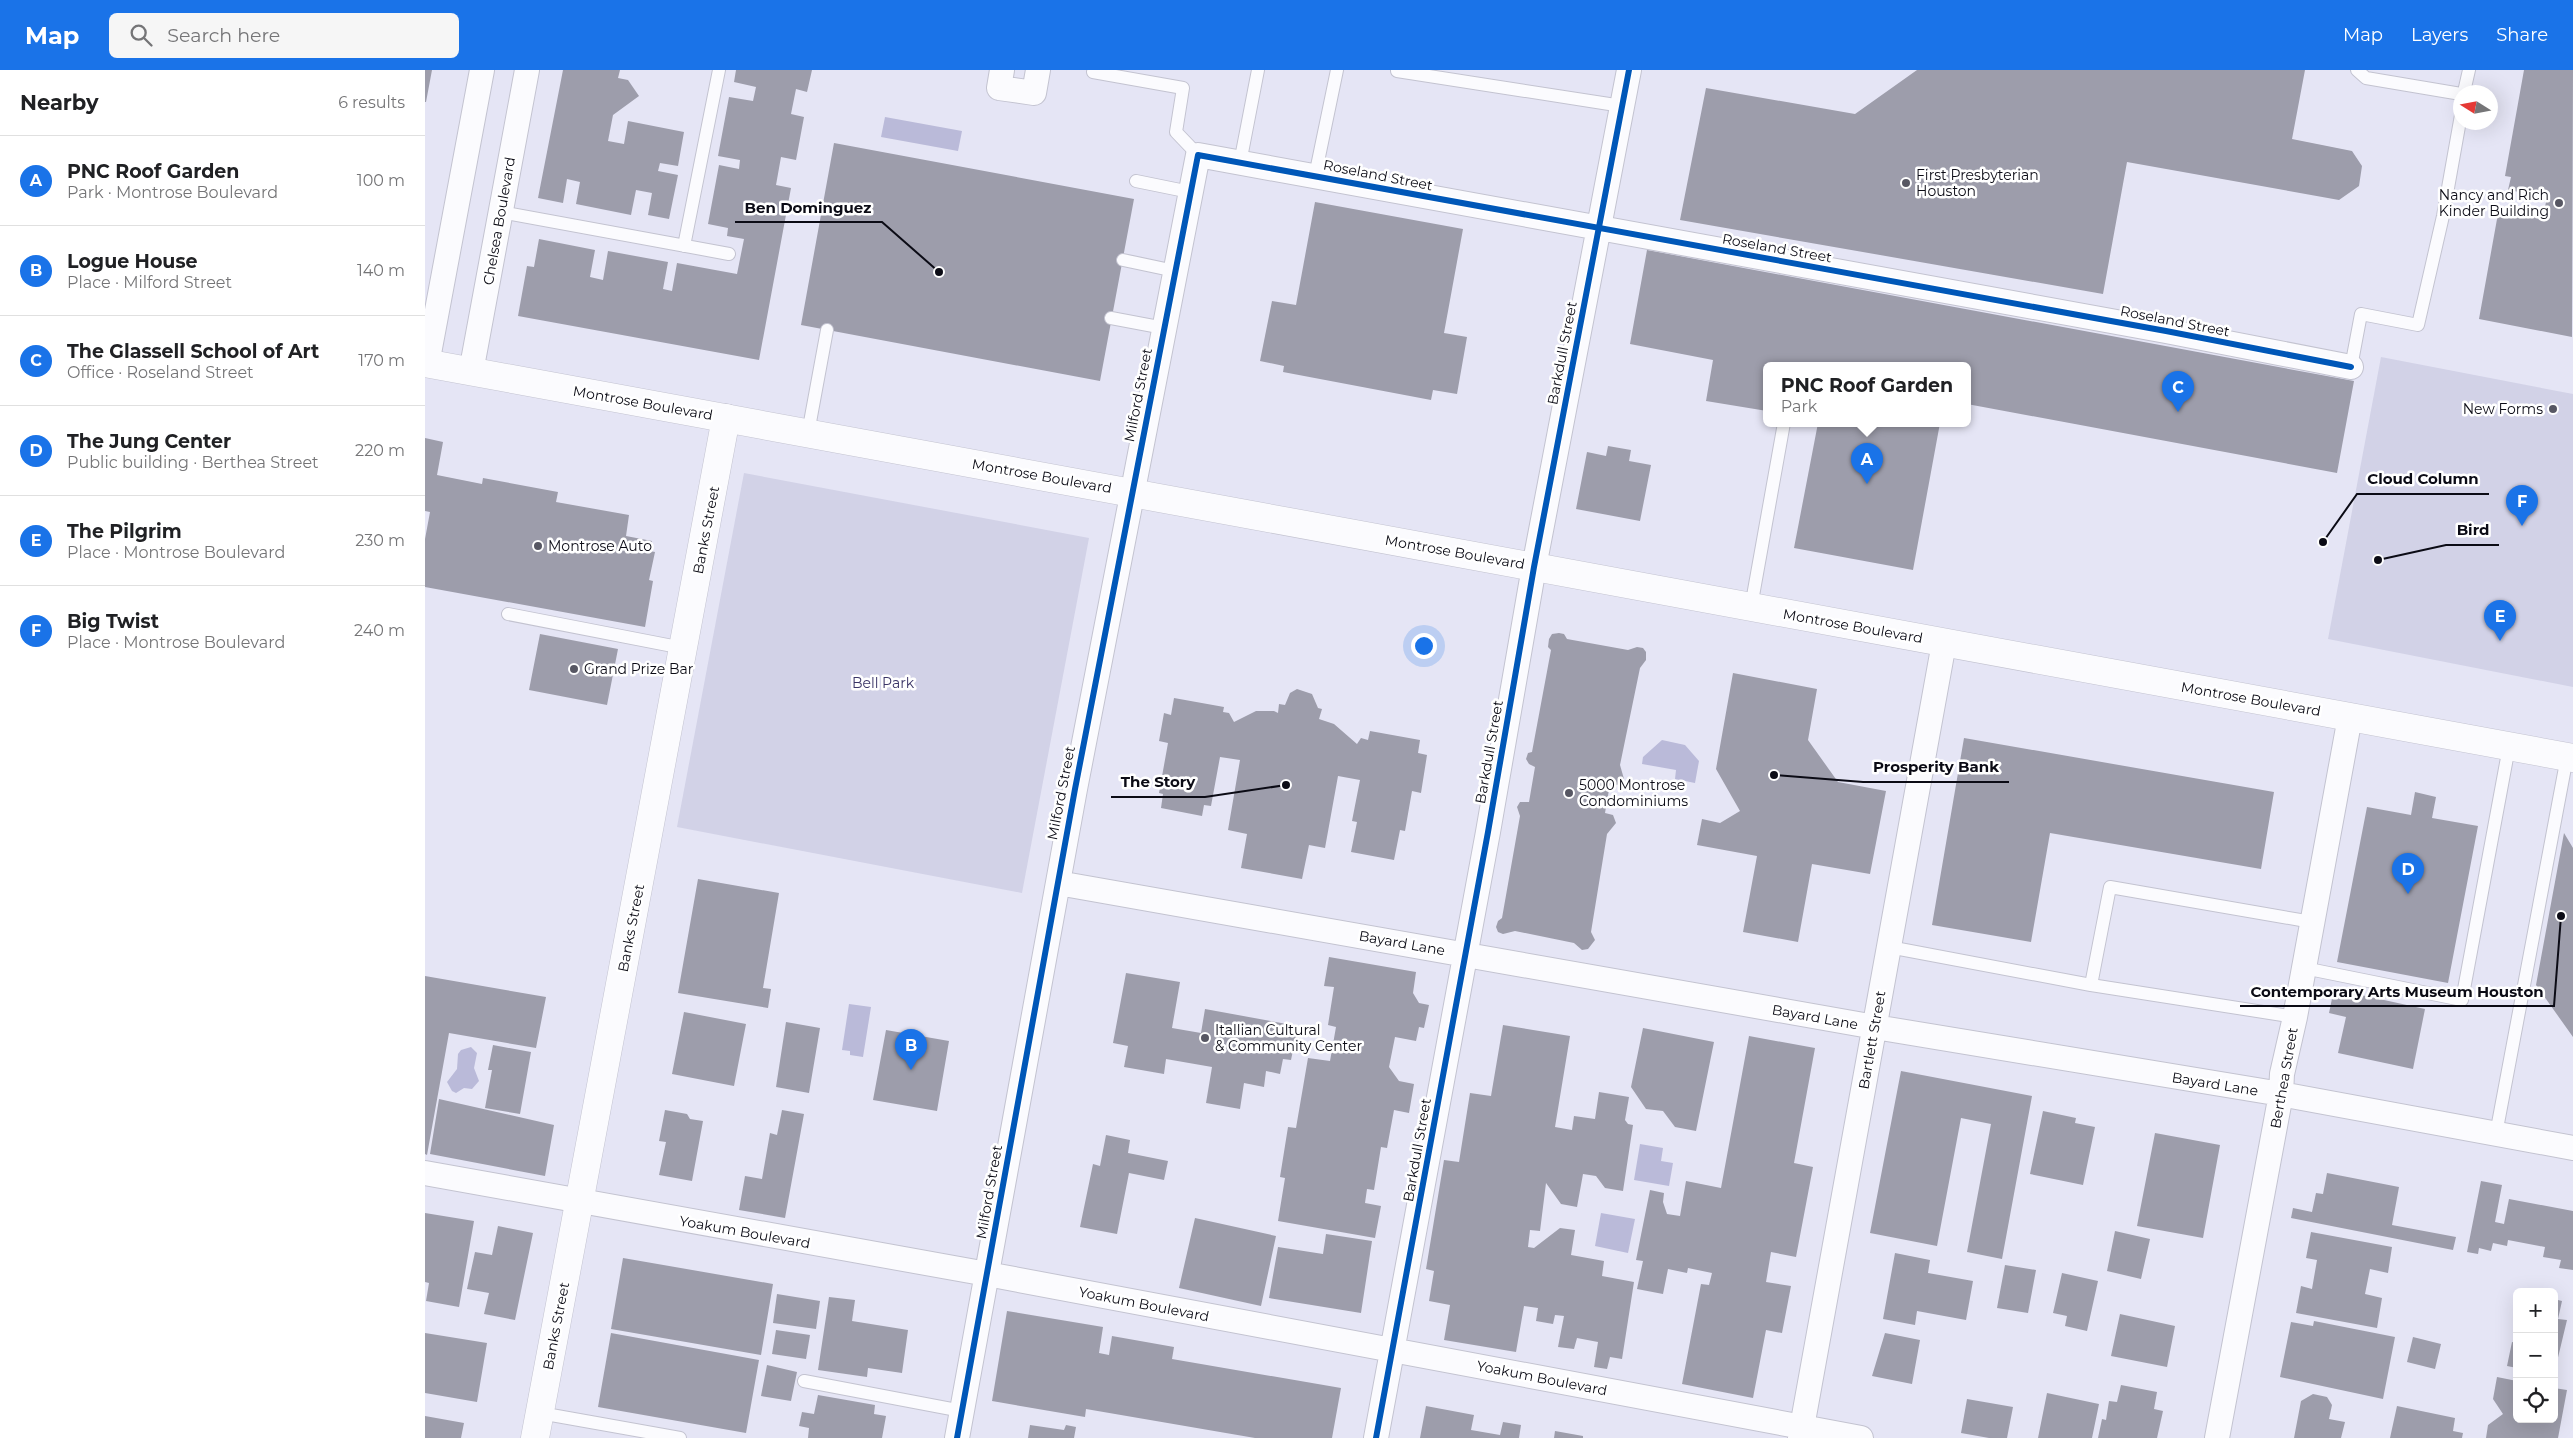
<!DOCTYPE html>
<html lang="en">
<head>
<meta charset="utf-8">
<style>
  :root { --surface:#fff; --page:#f6f6f6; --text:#202124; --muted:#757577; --line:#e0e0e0; --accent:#1a73e8 }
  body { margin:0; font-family:Montserrat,sans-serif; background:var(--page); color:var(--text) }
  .controls { position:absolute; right:15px; bottom:15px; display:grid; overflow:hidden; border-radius:8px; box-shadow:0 5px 20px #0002 }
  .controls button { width:45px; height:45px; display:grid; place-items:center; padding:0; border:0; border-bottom:1px solid var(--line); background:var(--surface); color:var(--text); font:25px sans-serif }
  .compass { position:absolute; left:2028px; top:15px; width:45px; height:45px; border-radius:50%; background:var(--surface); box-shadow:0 5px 20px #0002; rotate:281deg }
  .you { position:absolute; left:998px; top:575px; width:18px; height:18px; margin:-12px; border:4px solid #fff; border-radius:50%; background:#1a73e8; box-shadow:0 0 0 8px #1a73e833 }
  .badge { display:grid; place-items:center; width:32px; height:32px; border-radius:50%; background:var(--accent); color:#fff; font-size:16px; font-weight:700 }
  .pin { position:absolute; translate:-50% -41px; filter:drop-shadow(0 1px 2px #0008) }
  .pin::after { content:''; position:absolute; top:26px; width:18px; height:15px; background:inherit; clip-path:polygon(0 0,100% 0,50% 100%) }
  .popup { position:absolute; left:1338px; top:292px; width:208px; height:65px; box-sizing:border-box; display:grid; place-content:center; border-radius:8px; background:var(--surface); filter:drop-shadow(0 1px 4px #0005); font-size:16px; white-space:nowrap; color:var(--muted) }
  .popup b { font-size:19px; color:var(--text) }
  .popup::after { content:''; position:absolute; left:50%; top:100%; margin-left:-10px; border:10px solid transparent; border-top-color:var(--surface) }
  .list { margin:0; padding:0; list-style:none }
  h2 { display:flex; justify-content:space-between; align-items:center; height:65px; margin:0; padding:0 20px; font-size:21px }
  h2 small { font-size:16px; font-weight:400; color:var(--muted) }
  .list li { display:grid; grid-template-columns:32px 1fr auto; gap:15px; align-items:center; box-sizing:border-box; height:90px; padding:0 20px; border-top:1px solid var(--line) }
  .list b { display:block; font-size:19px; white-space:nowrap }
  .list p { margin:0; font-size:16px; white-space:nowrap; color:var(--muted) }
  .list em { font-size:16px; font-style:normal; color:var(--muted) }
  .icon { flex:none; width:28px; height:28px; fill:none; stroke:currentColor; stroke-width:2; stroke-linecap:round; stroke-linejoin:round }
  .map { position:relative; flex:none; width:2148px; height:1368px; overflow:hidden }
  header { display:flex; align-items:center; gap:30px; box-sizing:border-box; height:70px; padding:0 25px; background:var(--accent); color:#fff }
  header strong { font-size:24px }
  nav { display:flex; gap:28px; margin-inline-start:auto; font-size:18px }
  .search { width:350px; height:45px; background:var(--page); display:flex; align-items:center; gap:12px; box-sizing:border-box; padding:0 18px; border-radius:8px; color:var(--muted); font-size:19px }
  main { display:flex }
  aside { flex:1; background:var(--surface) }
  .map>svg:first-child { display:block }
  .green { fill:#d2d2e7 }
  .water { fill:#babad9 }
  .building { fill:#9d9dab }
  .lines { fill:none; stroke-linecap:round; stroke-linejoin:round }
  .service-casing { stroke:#c3c3d0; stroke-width:14 }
  .minor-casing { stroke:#c3c3d0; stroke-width:26 }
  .tertiary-casing { stroke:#c3c3d0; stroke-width:29 }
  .secondary-casing { stroke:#c3c3d0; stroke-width:29 }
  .service { stroke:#fbfbfe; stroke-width:12 }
  .minor { stroke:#fbfbfe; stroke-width:24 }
  .tertiary { stroke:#fbfbfe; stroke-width:28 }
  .secondary { stroke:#fbfbfe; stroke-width:28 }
  .cycleway-casing { stroke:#fff; stroke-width:9 }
  .cycleway { stroke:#0057b8; stroke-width:6 }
  .poi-dot { fill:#575763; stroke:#fff; stroke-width:2 }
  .labels { text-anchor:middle; stroke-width:5; stroke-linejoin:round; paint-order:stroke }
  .street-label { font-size:14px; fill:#0b0b15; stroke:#fff }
  .poi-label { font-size:14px; fill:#0b0b15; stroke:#fff; text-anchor:start }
  .park-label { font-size:14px; fill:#393466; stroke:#fff }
  .leader { fill:none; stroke:#0b0b15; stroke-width:2 }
  .callout-dot { fill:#0b0b15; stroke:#fff; stroke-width:2 }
  .callout-label { font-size:15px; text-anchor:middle; font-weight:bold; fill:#0b0b15; stroke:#fff; stroke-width:5; stroke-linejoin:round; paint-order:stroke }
</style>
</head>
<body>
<header>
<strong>Map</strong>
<div class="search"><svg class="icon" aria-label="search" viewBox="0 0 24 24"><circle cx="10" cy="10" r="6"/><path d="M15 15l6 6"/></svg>Search here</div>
<nav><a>Map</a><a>Layers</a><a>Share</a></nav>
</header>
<main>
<aside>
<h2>Nearby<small>6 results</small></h2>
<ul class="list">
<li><span class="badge">A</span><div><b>PNC Roof Garden</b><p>Park · Montrose Boulevard</p></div><em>100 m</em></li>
<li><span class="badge">B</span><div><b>Logue House</b><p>Place · Milford Street</p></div><em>140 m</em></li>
<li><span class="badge">C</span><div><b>The Glassell School of Art</b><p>Office · Roseland Street</p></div><em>170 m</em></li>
<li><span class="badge">D</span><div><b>The Jung Center</b><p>Public building · Berthea Street</p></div><em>220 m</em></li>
<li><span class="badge">E</span><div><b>The Pilgrim</b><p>Place · Montrose Boulevard</p></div><em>230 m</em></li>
<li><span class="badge">F</span><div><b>Big Twist</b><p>Place · Montrose Boulevard</p></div><em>240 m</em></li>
</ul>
</aside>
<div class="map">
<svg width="2148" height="1368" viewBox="0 0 2148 1368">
  <rect width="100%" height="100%" fill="#e5e5f5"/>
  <!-- green -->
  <path class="green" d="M1956,287L2148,324V617L1903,569Z
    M319,403L664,468L597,823L252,757Z"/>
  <!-- water -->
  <path class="water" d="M460,47L537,61L533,81L456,67Z
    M1237,670L1260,675L1274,691L1270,713L1250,709L1251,700L1217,694L1218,687Z
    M424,934L446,937L438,987L425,985V981L417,980Z
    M46,977L52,983L49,998L54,1011L47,1019L39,1018L31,1023L27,1021L22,1012L32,999L33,984L36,980Z
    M1215,1074L1238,1078L1236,1091L1248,1093L1244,1116L1209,1110Z
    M1176,1143L1210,1149L1203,1183L1170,1176Z"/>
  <!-- building -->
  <path class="building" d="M0,0H7L1,32H0Z
    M138,0H195L193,8L203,10L214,26L188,45L183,71L199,74L203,51L259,62L253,96L235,93L233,101L253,105L244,149L223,145L227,123L211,120L206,145L151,134L155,112L142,109L138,133L113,128Z
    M311,0H387L382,22L371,19L366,44L379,47L371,90L356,87L351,115L366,118L334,290L93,246L102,196L109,197L114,169L170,180L165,207L178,210L183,181L243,192L238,219L247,221L252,193L312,204L319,169L302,166L303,158L283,154L294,95L314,99L315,90L293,86L304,27L328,31L331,17L309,12Z
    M1492,0H1880L1867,69L1927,81L1937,96L1934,116L1914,130L1702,92L1678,224L1255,150L1281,18L1430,44Z
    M2099,0H2148L2147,267L2054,249L2074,138L2118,147L2122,127L2083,120L2086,107L2080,106Z
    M409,73L709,129L675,311L376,255Z
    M890,132L1038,159L1019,263L1042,267L1032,324L1008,320L1006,330L858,302L859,296L835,291L847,231L871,235Z
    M1222,180L1929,311L1912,403L1542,334V295H1342V341L1281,331L1288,290L1205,274Z
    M1393,353H1515L1488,500L1369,478Z
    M0,368L18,372L12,405L57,414L58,408L133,422L131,432L204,445L201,466L227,471L225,481L230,482L224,510L228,511L220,557L0,517V469L5,442L0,441Z
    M1183,376L1206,380L1204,391L1226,395L1215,451L1151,439L1162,382L1181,386Z
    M1134,563L1139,564L1142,569L1203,580L1212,577L1218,578L1221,582V590L1215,598L1195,695L1199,709L1192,715L1185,714L1180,743L1188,745L1191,753L1182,764L1166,862L1170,870L1163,879L1157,880L1149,873L1090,861L1078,864L1073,862L1071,857L1073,851L1077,848L1095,746L1092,737L1095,732H1104L1110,697L1104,694L1101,689L1103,683L1107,682L1126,580L1123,577L1124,569L1127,564Z
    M115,564L193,579L182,635L104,620Z
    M1308,603L1392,619L1383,670L1413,712L1461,721L1445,804L1387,794L1373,872L1318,862L1332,786L1272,775L1277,749L1295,753L1315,741L1291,699Z
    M872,619L887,624L893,638L897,639L894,649L909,654L932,674L936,668L943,670L945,661L995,670L993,683L1002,685L996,723L987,721L980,761L975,760L969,790L926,782L932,752L927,751L935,710L913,706L900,778L884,775L877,809L816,798L822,764L803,760L815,690L795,687L786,736L779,735L777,746L736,738L738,724L734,723L743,673L734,671L739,643L746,645L749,628L799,637L798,642L804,643L809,652L831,641H849L853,643L854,634L860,635L865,623Z
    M1539,668L1849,722L1836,799L1625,763L1606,872L1507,855Z
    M1990,722L2011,727L2007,748L2053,756L2023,913L1912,892L1942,737L1986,745Z
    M2139,763L2148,778V967L2111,915Z
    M273,809L354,823L338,918L346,919L343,938L253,923Z
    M904,887L991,902L988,923L994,933L1004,935L999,958L994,957L991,971L970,967L964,997L974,1011L989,1014L984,1043L969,1040L962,1078L956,1077L949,1120L942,1119L940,1133L956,1136L950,1168L853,1151L860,1108L855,1107L863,1057L871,1058L883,988L905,991L911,957L903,955L909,917L899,916Z
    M701,903L755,912L747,958L776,963L780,939L873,956L866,990L858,989L855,1004L841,1001L839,1017L819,1013L815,1039L781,1033L787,997L741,989L739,1004L699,997L703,976L688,973Z
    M0,906L121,927L111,978L24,963L2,1085L0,1084Z
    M1909,919L2000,939L1988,999L1913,983L1921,947L1904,943Z
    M259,942L321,954L309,1016L247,1004Z
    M361,952L395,958L384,1023L351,1017Z
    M1078,955L1145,966L1130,1057L1147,1060L1149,1046L1170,1049L1174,1022L1204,1027L1200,1050L1203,1054L1208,1055L1198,1121L1180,1118L1171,1106L1158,1104L1152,1137L1136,1134L1121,1113L1115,1161L1105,1160L1103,1177L1109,1178L1135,1158L1150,1160L1146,1185L1179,1191L1177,1206L1209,1212L1197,1289L1185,1287L1182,1299L1169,1297L1173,1272L1152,1268L1149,1279L1133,1277L1139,1246L1130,1245L1128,1254L1111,1251L1113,1238L1099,1236L1091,1282L1019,1270L1025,1235L1004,1231L1009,1201L1001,1199L1019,1090L1034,1092L1045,1023L1066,1026Z
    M1218,958L1289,972L1271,1061L1250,1057L1238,1041L1221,1039L1206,1017Z
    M461,960L524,971L512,1041L448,1030Z
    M1324,966L1390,978L1369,1093L1388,1097L1371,1187L1346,1182L1341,1212L1366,1216L1357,1263L1341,1260L1328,1328L1257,1314L1276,1214L1284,1215L1287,1203L1263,1198L1262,1203L1243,1199L1238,1224L1212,1219L1218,1191L1211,1190L1225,1120L1239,1123L1238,1132L1242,1144L1255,1146L1261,1111L1296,1118Z
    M68,975L106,982L95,1044L60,1038L67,1000H63Z
    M1476,1001L1607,1026L1577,1189L1542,1182L1566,1054L1536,1048L1512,1176L1445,1163Z
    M14,1029L129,1055L120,1106L5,1084Z
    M240,1040L262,1044L265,1049L278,1051L267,1111L234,1105L241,1072L234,1071Z
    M357,1040L379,1044L360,1148L314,1140L320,1106L337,1109L345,1063L352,1065Z
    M1618,1041L1651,1048L1650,1053L1670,1057L1658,1115L1605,1104Z
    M1730,1063L1795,1075L1778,1168L1712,1156Z
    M681,1065L705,1070L703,1083L743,1091L739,1110L704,1103L692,1164L655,1157L668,1094L675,1096Z
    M1902,1103L1974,1117L1967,1155L2031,1167L2028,1180L1866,1148L1868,1138L1887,1142L1891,1123L1898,1124Z
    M2056,1111L2077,1115L2070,1152L2079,1154L2084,1129L2148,1141V1200L2134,1198L2136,1190L2118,1187L2120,1177L2083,1170L2082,1176L2068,1173L2066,1181L2054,1178L2053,1184L2042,1182Z
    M0,1143L49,1151L34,1237L1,1231L4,1213L0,1212Z
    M770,1148L851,1166L836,1236L754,1218Z
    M73,1156L108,1163L90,1250L59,1244L64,1223L42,1219L50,1182L67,1185Z
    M1690,1161L1725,1169L1716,1209L1682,1201Z
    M1886,1162L1967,1177L1963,1203L1945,1199L1940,1224L1957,1228L1952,1258L1871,1243L1876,1216L1887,1219L1892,1190L1881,1188Z
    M901,1164L947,1171L936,1243L844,1228L853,1177L898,1184Z
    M1470,1183L1505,1190L1503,1203L1548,1211L1541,1250L1492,1241L1490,1255L1458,1249Z
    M198,1188L348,1214L336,1285L186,1259Z
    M1580,1195L1611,1200L1603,1243L1572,1238Z
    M1637,1203L1673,1211L1662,1261L1640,1256L1642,1246L1628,1243Z
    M352,1224L395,1231L391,1259L348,1253Z
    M404,1227L430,1230L427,1251L483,1260L477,1303L443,1298L442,1307L393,1300Z
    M2129,1229L2137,1231L2133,1249L2142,1250L2130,1300Z
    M582,1241L678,1257L674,1283L684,1285L687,1266L749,1277L747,1289L916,1318L907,1368H830L661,1339L660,1347L567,1331Z
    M1695,1244L1750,1256L1742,1297L1686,1286Z
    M1889,1251L1970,1267L1958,1329L1855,1307L1866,1252L1888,1256Z
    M351,1260L385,1265L381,1289L347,1284Z
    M0,1263L62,1273L52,1332L0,1323Z
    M186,1263L334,1290L321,1363L173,1337Z
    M1460,1263L1495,1270L1487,1314L1447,1306Z
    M1988,1267L2016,1274L2010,1299L1982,1292Z
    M2087,1272L2092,1273V1298L2082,1296Z
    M342,1295L372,1302L366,1331L336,1326Z
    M2072,1307L2092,1311V1349H2129V1318L2142,1320L2133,1368H2061L2063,1355L2078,1344L2068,1329Z
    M1696,1315L1732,1322L1729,1339L1738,1341L1732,1368H1673L1677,1349L1681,1350L1684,1331L1692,1332Z
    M1622,1323L1674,1334L1667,1368H1613Z
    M1888,1324L1902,1327L1907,1335L1904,1349L1920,1352L1916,1368H1869L1876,1331Z
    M393,1325L450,1335L449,1344L461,1346L457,1368H383L384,1358L374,1356L377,1342L389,1344Z
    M1542,1329L1588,1337L1582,1368H1564L1536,1363Z
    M1001,1336L1049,1345L1046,1360L1075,1365L1078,1352L1096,1355L1094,1368H995Z
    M1972,1336L2030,1348L2028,1361L2038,1363L2037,1368H1965Z
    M0,1346L39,1353L36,1368H0Z
    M605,1355L639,1360L641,1355L651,1357L649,1368H603Z
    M1130,1361L1158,1366V1368H1129Z"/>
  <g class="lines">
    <defs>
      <path id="service" d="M1932,0L1941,8L2036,24
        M972,1L1197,36
        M668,2L758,18L751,62L773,85
        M2039,22L2044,0
        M815,93L833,0
        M890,106L912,0
        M711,111L765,122
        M76,142L304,184
        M259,176L294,0
        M698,190L750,201
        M686,248L739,258
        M1926,297L1936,244L1993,255L2018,146L2036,45
        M383,363L402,260
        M1326,537L1359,353
        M83,544L258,578
        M1464,877L1666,915
        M1879,898L2037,930L2084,677
        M1870,947L1666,915L1685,817L1887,852
        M2071,1064L2142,687
        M379,1311L537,1341
        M115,1343L255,1368"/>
      <path id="minor" d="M577,0L574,18L609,23L613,0
        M2,294L57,0
        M46,302L102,0
        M633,813L1450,957L1856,1024L2148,1078
        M0,1103L562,1204L1436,1368
        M532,1368L650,719L773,85L1741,261L1926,297
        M951,1368L1063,762L1109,497L1204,0
        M1375,1368L1519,573
        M1792,1368L1856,1024L1857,1004L1870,947L1925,647"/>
      <path id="tertiary" d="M110,1368L301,348"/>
      <path id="secondary" d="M0,293L2148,688"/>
    </defs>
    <!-- service casing -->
    <use href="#service" class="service-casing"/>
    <!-- minor casing -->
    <use href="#minor" class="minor-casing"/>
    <!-- tertiary casing -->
    <use href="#tertiary" class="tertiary-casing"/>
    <!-- secondary casing -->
    <use href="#secondary" class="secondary-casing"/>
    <!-- service -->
    <use href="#service" class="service"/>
    <!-- minor -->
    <use href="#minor" class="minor"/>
    <!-- tertiary -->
    <use href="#tertiary" class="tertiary"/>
    <!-- secondary -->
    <use href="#secondary" class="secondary"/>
    <defs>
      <path id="cycleway" d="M532,1368L650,719L773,85L1741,261L1926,297
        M951,1368L1063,762L1109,497L1204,0"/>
    </defs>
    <!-- cycleway casing -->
    <use href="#cycleway" class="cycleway-casing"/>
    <!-- cycleway -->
    <use href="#cycleway" class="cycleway"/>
  </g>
  <!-- markers -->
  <g class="poi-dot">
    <circle cx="1481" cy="113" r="5"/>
    <circle cx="2134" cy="133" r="5"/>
    <circle cx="2128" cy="339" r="5"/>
    <circle cx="113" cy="476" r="5"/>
    <circle cx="149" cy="599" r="5"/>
    <circle cx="1144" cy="723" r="5"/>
    <circle cx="780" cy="968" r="5"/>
  </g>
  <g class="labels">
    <!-- street labels -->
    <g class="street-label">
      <text transform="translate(953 105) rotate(11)" y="5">Roseland Street</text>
      <text transform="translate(74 151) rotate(-80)" y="5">Chelsea Boulevard</text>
      <text transform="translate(1352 178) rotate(10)" y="5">Roseland Street</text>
      <text transform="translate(1750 251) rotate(11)" y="5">Roseland Street</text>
      <text transform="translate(1137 283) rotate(-79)" y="5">Barkdull Street</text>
      <text transform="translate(713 325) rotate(-79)" y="5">Milford Street</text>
      <text transform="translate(218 333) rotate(10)" y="5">Montrose Boulevard</text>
      <text transform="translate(617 406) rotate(10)" y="5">Montrose Boulevard</text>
      <text transform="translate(281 460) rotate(-79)" y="5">Banks Street</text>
      <text transform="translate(1030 482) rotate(10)" y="5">Montrose Boulevard</text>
      <text transform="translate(1428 556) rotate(10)" y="5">Montrose Boulevard</text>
      <text transform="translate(1826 629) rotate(10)" y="5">Montrose Boulevard</text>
      <text transform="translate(1064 682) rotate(-80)" y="5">Barkdull Street</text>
      <text transform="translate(636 723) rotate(-79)" y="5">Milford Street</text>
      <text transform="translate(206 858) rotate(-79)" y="5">Banks Street</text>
      <text transform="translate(977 873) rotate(10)" y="5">Bayard Lane</text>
      <text transform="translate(1390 947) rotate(10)" y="5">Bayard Lane</text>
      <text transform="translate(1447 970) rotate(-80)" y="5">Bartlett Street</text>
      <text transform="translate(1859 1008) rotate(-80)" y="5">Berthea Street</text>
      <text transform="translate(1790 1014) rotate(9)" y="5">Bayard Lane</text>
      <text transform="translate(992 1080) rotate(-80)" y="5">Barkdull Street</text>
      <text transform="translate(564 1122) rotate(-80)" y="5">Milford Street</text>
      <text transform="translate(320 1162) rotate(10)" y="5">Yoakum Boulevard</text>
      <text transform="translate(719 1234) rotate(11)" y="5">Yoakum Boulevard</text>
      <text transform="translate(131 1256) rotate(-79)" y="5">Banks Street</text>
      <text transform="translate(1117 1308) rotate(11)" y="5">Yoakum Boulevard</text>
    </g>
    <!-- poi labels -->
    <g class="poi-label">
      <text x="1491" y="110">First Presbyterian<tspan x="1491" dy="16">Houston</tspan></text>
      <text x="2124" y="130" text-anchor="end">Nancy and Rich<tspan x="2124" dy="16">Kinder Building</tspan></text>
      <text x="2118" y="344" text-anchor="end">New Forms</text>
      <text x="123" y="481">Montrose Auto</text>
      <text x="159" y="604">Grand Prize Bar</text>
      <text x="1154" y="720">5000 Montrose<tspan x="1154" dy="16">Condominiums</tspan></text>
      <text x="790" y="965">Itallian Cultural<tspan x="790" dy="16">&amp; Community Center</tspan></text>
    </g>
    <!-- park labels -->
    <g class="park-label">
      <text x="458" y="618">Bell Park</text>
    </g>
  </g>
  <!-- callouts -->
  <path class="leader" d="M514 202L457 152H310M1898 472L1932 424H2064M1953 490L2021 475H2074M1349 705L1438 712H1584M861 715L780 727H686M2136 846L2129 936H1815"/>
  <g class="callout-dot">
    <circle cx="514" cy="202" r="5"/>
    <circle cx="1898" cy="472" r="5"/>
    <circle cx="1953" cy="490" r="5"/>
    <circle cx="1349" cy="705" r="5"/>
    <circle cx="861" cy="715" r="5"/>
    <circle cx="2136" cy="846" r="5"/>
  </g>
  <g class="callout-label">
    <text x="383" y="143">Ben Dominguez</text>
    <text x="1998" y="414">Cloud Column</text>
    <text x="2048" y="465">Bird</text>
    <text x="1511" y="702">Prosperity Bank</text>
    <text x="733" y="717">The Story</text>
    <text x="1972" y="927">Contemporary Arts Museum Houston</text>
  </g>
</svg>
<div class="controls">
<button>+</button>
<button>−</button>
<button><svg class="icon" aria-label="locate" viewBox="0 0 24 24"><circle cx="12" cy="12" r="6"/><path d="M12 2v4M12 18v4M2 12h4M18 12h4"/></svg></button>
</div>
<svg class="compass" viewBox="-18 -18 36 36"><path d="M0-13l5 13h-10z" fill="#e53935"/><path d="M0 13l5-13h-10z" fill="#757577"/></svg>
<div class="you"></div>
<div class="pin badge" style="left:1442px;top:414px">A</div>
<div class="popup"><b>PNC Roof Garden</b>Park</div>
<div class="pin badge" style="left:486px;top:1000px">B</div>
<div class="pin badge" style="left:1753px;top:342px">C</div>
<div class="pin badge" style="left:1983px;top:824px">D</div>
<div class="pin badge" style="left:2075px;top:571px">E</div>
<div class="pin badge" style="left:2097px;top:456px">F</div>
</div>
</main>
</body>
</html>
